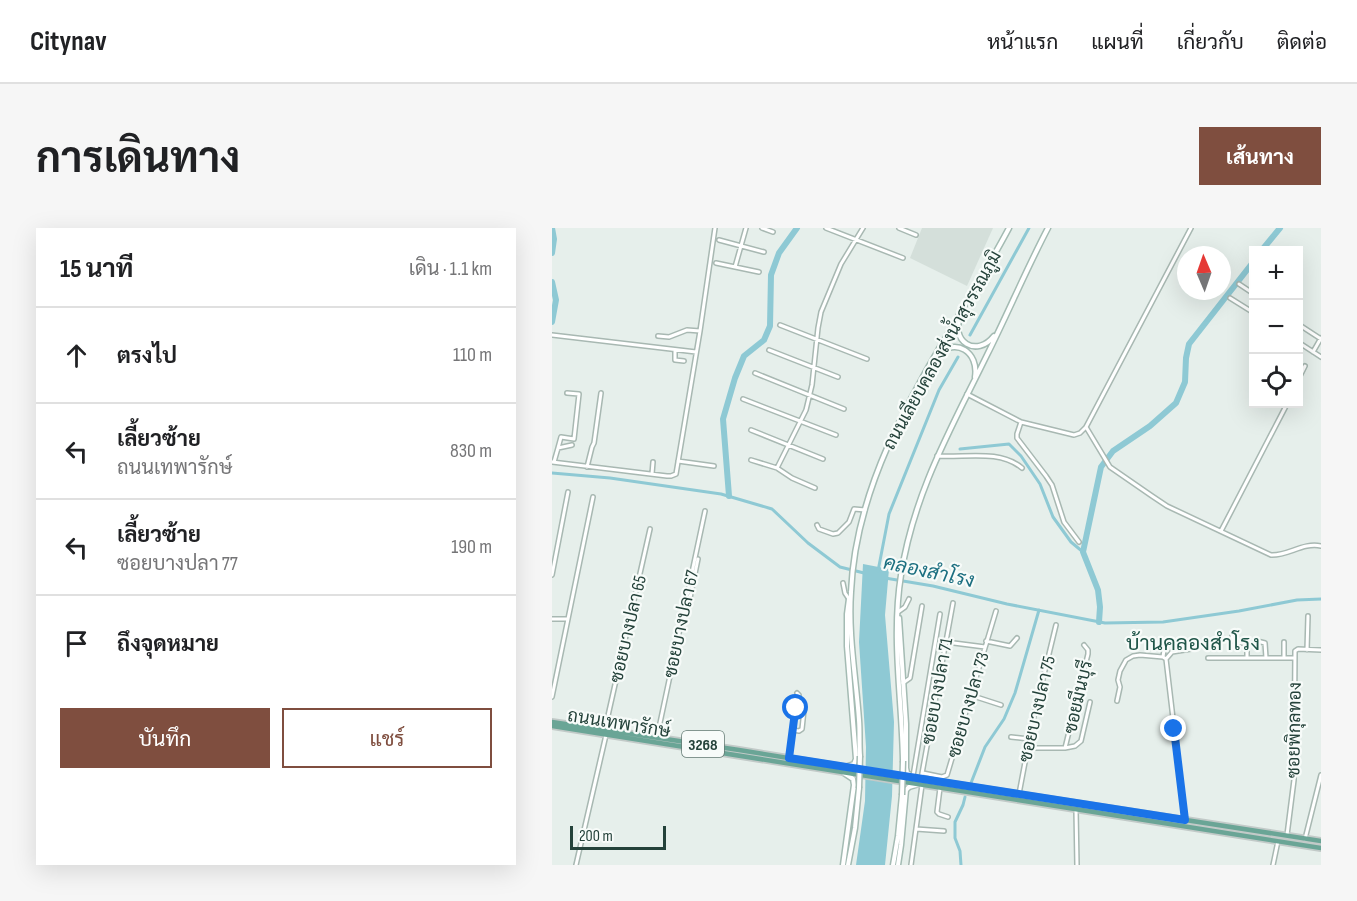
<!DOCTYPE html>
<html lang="th">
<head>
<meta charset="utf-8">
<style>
  :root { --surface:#fff; --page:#f6f6f6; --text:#202124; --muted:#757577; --line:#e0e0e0; --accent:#7f4e3f }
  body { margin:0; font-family:"Sofia Sans Condensed",Sarabun,sans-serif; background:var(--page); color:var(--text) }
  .controls { position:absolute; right:18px; top:18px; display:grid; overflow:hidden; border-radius:0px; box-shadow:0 6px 24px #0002 }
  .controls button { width:54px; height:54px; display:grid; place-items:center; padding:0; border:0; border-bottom:2px solid var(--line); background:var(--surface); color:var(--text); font:30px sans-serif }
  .compass { position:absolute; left:625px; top:18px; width:54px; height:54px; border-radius:50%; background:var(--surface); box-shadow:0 6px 24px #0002; rotate:358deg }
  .scale { position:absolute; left:18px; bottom:15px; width:96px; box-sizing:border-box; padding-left:6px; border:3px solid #24423a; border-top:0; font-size:16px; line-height:21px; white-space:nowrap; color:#24423a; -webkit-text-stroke:4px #f7fbf9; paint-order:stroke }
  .stop { position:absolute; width:18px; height:18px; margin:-14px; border:4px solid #1a73e8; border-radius:50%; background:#fff }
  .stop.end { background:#1a73e8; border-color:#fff; box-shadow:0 2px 6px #0008 }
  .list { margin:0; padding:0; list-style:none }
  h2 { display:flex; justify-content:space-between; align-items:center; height:78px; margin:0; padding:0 24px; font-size:26px }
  h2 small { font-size:20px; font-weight:400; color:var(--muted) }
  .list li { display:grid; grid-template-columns:39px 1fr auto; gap:18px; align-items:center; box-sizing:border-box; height:96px; padding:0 24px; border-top:2px solid var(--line) }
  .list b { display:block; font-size:22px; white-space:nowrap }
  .list p { margin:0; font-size:20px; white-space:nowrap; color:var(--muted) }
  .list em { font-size:20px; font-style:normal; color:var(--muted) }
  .actions { display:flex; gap:12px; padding:18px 24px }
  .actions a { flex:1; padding:14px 0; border:2px solid var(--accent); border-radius:0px; text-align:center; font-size:21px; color:var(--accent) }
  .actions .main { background:var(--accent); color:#fff }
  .icon { flex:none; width:33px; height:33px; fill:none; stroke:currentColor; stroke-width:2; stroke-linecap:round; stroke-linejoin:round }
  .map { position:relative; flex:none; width:769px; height:637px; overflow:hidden; border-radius:0px }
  header { display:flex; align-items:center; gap:36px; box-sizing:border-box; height:84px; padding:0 30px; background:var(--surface); border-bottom:2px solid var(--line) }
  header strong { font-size:28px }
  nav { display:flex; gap:33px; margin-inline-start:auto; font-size:21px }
  .intro { display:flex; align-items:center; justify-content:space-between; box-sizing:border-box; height:144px; padding:0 36px }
  h1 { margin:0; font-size:42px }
  .button { padding:15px 27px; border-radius:0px; background:var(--accent); color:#fff; font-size:21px; font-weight:700 }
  main { display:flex; gap:36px; padding:0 36px }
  aside { flex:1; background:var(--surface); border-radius:0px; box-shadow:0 6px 24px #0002 }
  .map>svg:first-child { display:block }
  .built { fill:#d4dfda }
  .water { fill:#8ec9d4 }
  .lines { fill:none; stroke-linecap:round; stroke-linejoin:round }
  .canal { stroke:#8ec9d4; stroke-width:3 }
  .river { stroke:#8ec9d4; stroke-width:6 }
  .minor-casing { stroke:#a8b8b2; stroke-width:6 }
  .secondary-casing { stroke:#a4bbb3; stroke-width:7 }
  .primary-casing { stroke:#c2cac8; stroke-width:8 }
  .minor { stroke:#fff; stroke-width:3 }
  .secondary { stroke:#fff; stroke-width:4 }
  .primary { stroke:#6aa596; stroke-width:4.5 }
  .secondary-bridge-casing { stroke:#a4bbb3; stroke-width:7; stroke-linecap:butt }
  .secondary-bridge { stroke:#fff; stroke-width:4 }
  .route { stroke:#1a73e8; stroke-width:8 }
  .labels { text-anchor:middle; stroke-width:4.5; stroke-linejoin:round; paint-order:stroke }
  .shield { fill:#f7fbf9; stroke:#637a73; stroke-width:1.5 }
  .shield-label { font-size:16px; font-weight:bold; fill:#24423a }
  .street-label { font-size:18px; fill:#24423a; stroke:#f7fbf9 }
  .water-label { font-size:20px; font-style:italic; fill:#1c6f80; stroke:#f7fbf9 }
  .quarter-label { font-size:21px; fill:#1f5548; stroke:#f7fbf9 }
</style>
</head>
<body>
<header>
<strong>Citynav</strong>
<nav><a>หน้าแรก</a><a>แผนที่</a><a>เกี่ยวกับ</a><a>ติดต่อ</a></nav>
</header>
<div class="intro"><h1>การเดินทาง</h1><a class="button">เส้นทาง</a></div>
<main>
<aside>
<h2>15 นาที<small>เดิน · 1.1 km</small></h2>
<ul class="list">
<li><svg class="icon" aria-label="ahead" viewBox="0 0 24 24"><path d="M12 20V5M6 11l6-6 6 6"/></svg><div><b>ตรงไป</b></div><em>110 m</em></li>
<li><svg class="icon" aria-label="left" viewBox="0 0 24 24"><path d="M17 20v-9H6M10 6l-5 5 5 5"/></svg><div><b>เลี้ยวซ้าย</b><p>ถนนเทพารักษ์</p></div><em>830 m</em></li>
<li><svg class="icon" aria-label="left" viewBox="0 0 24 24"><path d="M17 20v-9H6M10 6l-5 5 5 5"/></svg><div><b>เลี้ยวซ้าย</b><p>ซอยบางปลา 77</p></div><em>190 m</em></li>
<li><svg class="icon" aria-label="arrive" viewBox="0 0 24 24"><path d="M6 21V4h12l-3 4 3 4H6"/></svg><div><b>ถึงจุดหมาย</b></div></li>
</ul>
<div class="actions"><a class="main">บันทึก</a><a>แชร์</a></div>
</aside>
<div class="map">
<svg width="769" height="637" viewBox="0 0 769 637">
  <rect width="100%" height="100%" fill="#e6efeb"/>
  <!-- built -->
  <path class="built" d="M370,0H441L415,58L358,30Z"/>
  <!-- water -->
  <path class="water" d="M311,336L337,341L333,387L342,494L340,568L333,637H304L313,573L314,519L307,414Z"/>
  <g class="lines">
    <!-- canal -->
    <path class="canal" d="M418,107L477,0
      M408,221L457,216L469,228L488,256L501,289L519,314L531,324
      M0,245L58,250L169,266L220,281L256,315L288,339L312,345
      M326,343L337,286L387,162L406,129
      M333,350L381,358L455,376L553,395L611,394L687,383L745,372L769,371
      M419,555L433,519L452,491L463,465L487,382
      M409,637L408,623L403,610V594L411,577L413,569"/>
    <!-- river -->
    <path class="river" d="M710,22L728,0
      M0,25L2,11L0,0
      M0,54L4,72L0,94
      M177,268L171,191L183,150L192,128L212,112L218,98L219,47L227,25L245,0
      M547,394L548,379L546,362L531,324L549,239L561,223L598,198L624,175L633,154L634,130L637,116L702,33"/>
    <defs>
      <path id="minor" d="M210,0L221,4
        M274,0L351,30
        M347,0L364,7
        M639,0L534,199L558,239L600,268L615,278L719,327C736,328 751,314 769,318
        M167,12L212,24
        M164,35L207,44
        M183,39L194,0
        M687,56L702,66
        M678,70L702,85
        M746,96L769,111
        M228,97L315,131
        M0,107L144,124
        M106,108L117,109L135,102L148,103
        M746,114L769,129
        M123,122V132L132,133
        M217,122L286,149
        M761,124L769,110
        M203,145L292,181
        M746,152L753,138
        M415,166L469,194L522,207L528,205L534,199
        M191,171L284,207
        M469,194L465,206V210L494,248L500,257L512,294L527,314
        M199,202L271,231
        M6,220L9,209L22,211L27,166L15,165
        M385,228C413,230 447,221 470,240
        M199,232L225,240L240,250L263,260
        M126,233L162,238
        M0,234L115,248H119L124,246L148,103L163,0
        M2,234L6,220L20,217
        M35,239L40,219L42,215L49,165
        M225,240L254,182L260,157L266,100L269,84L289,36L311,0
        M100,246L101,234
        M265,297L267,301L281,306L286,305L297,294L302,281L313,282
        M669,303L735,176
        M0,347L16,264
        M291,355L293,365L297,371
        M132,380L135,379L137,375L146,331
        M346,384L353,379L357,371
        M0,391H15
        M680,408L681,413L695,416V430
        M434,413L458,418L465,410
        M705,413L713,415L714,430
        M394,414L433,419
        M732,414V430
        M755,422L756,388
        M611,429L613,415
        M656,430H743
        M614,431L620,424L639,421L640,415
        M351,455L358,450L370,378
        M418,467L449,477
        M0,469L41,269
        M565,473L568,459L566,452L568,443L574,432L581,428L588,427L611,429L614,431L633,592
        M53,501L98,301
        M241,502L247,503L250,501L252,482L246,479
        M105,509L153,283
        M459,509L477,511
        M475,520H513L536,426V422L532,417
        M513,520L523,518L529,513L538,474
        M237,530L243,484L246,479L247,467L245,465
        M371,545L390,549L395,547L444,383
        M361,548L388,386
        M369,551L401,375
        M388,560L385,584L387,586L396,589
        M467,566L481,492L504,397
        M524,582L525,637
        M364,601L392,603
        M735,607L742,552L743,423L746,421L769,422
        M753,611L769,547
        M24,637L54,507
        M359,637L370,557
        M721,637L726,613"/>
      <path id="secondary" d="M409,87C397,114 425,130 442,108
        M385,127C404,109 427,124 423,149
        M347,390L354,496V540L355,545L362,549
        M308,528C307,516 308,504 307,492C304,449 296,407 299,364C305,227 395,117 457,0
        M351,533C350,471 339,409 349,347C362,264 399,201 435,127C456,85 474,42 496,0
        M293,539L302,536L304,531L295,418V386L297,371
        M291,637L302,557L301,551L292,545
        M296,637L303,600L307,560
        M341,637L346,608L350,567
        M346,637L349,617L354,562L357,559L367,556"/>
      <path id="primary" d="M0,494L187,522L292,539L769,613
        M0,498L769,620"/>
    </defs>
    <!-- minor casing -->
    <use href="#minor" class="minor-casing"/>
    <!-- secondary casing -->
    <use href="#secondary" class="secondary-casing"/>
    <!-- primary casing -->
    <use href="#primary" class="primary-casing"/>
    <!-- minor -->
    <use href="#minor" class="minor"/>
    <!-- secondary -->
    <use href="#secondary" class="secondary"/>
    <!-- primary -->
    <use href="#primary" class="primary"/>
    <defs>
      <path id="secondary-bridge" d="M307,560L308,528
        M350,567L351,533"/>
    </defs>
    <!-- secondary-bridge casing -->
    <use href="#secondary-bridge" class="secondary-bridge-casing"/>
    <!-- secondary-bridge -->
    <use href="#secondary-bridge" class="secondary-bridge"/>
  </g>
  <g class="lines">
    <!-- route -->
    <path class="route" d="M244,480L243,484L237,530L633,592L622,501"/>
  </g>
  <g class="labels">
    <!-- shield labels -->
    <rect class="shield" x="130" y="503" width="42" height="26" rx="4.5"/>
    <g class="shield-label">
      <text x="151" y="522">3268</text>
    </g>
    <!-- street labels -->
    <g class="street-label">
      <text transform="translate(390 122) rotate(-61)" y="6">ถนนเลียบคลองส่งน้ำสุวรรณภูมิ</text>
      <text transform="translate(129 396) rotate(-78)" y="6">ซอยบางปลา 67</text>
      <text transform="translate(76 401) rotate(-77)" y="6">ซอยบางปลา 65</text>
      <text transform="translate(385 463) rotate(-80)" y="6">ซอยบางปลา 71</text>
      <text transform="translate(526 469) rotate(-77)" y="6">ซอยมีนบุรี</text>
      <text transform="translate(416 477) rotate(-74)" y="6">ซอยบางปลา 73</text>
      <text transform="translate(485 481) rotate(-77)" y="6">ซอยบางปลา 75</text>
      <text transform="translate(67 495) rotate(9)" y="6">ถนนเทพารักษ์</text>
      <text transform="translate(742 502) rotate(-89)" y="6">ซอยพิกุลทอง</text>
    </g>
    <!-- water labels -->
    <g class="water-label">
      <text transform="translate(377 343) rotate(12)" y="7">คลองสำโรง</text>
    </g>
    <!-- quarter labels -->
    <g class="quarter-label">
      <text x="641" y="422">บ้านคลองสำโรง</text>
    </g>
  </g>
</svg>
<div class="controls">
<button>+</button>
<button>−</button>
<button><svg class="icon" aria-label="locate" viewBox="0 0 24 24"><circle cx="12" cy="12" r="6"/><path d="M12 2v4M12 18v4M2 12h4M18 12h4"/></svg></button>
</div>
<svg class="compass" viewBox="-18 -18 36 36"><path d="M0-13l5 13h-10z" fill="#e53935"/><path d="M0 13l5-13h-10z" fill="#757577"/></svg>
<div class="scale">200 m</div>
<div class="stop" style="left:244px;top:480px"></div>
<div class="stop end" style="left:622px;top:501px"></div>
</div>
</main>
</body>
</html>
